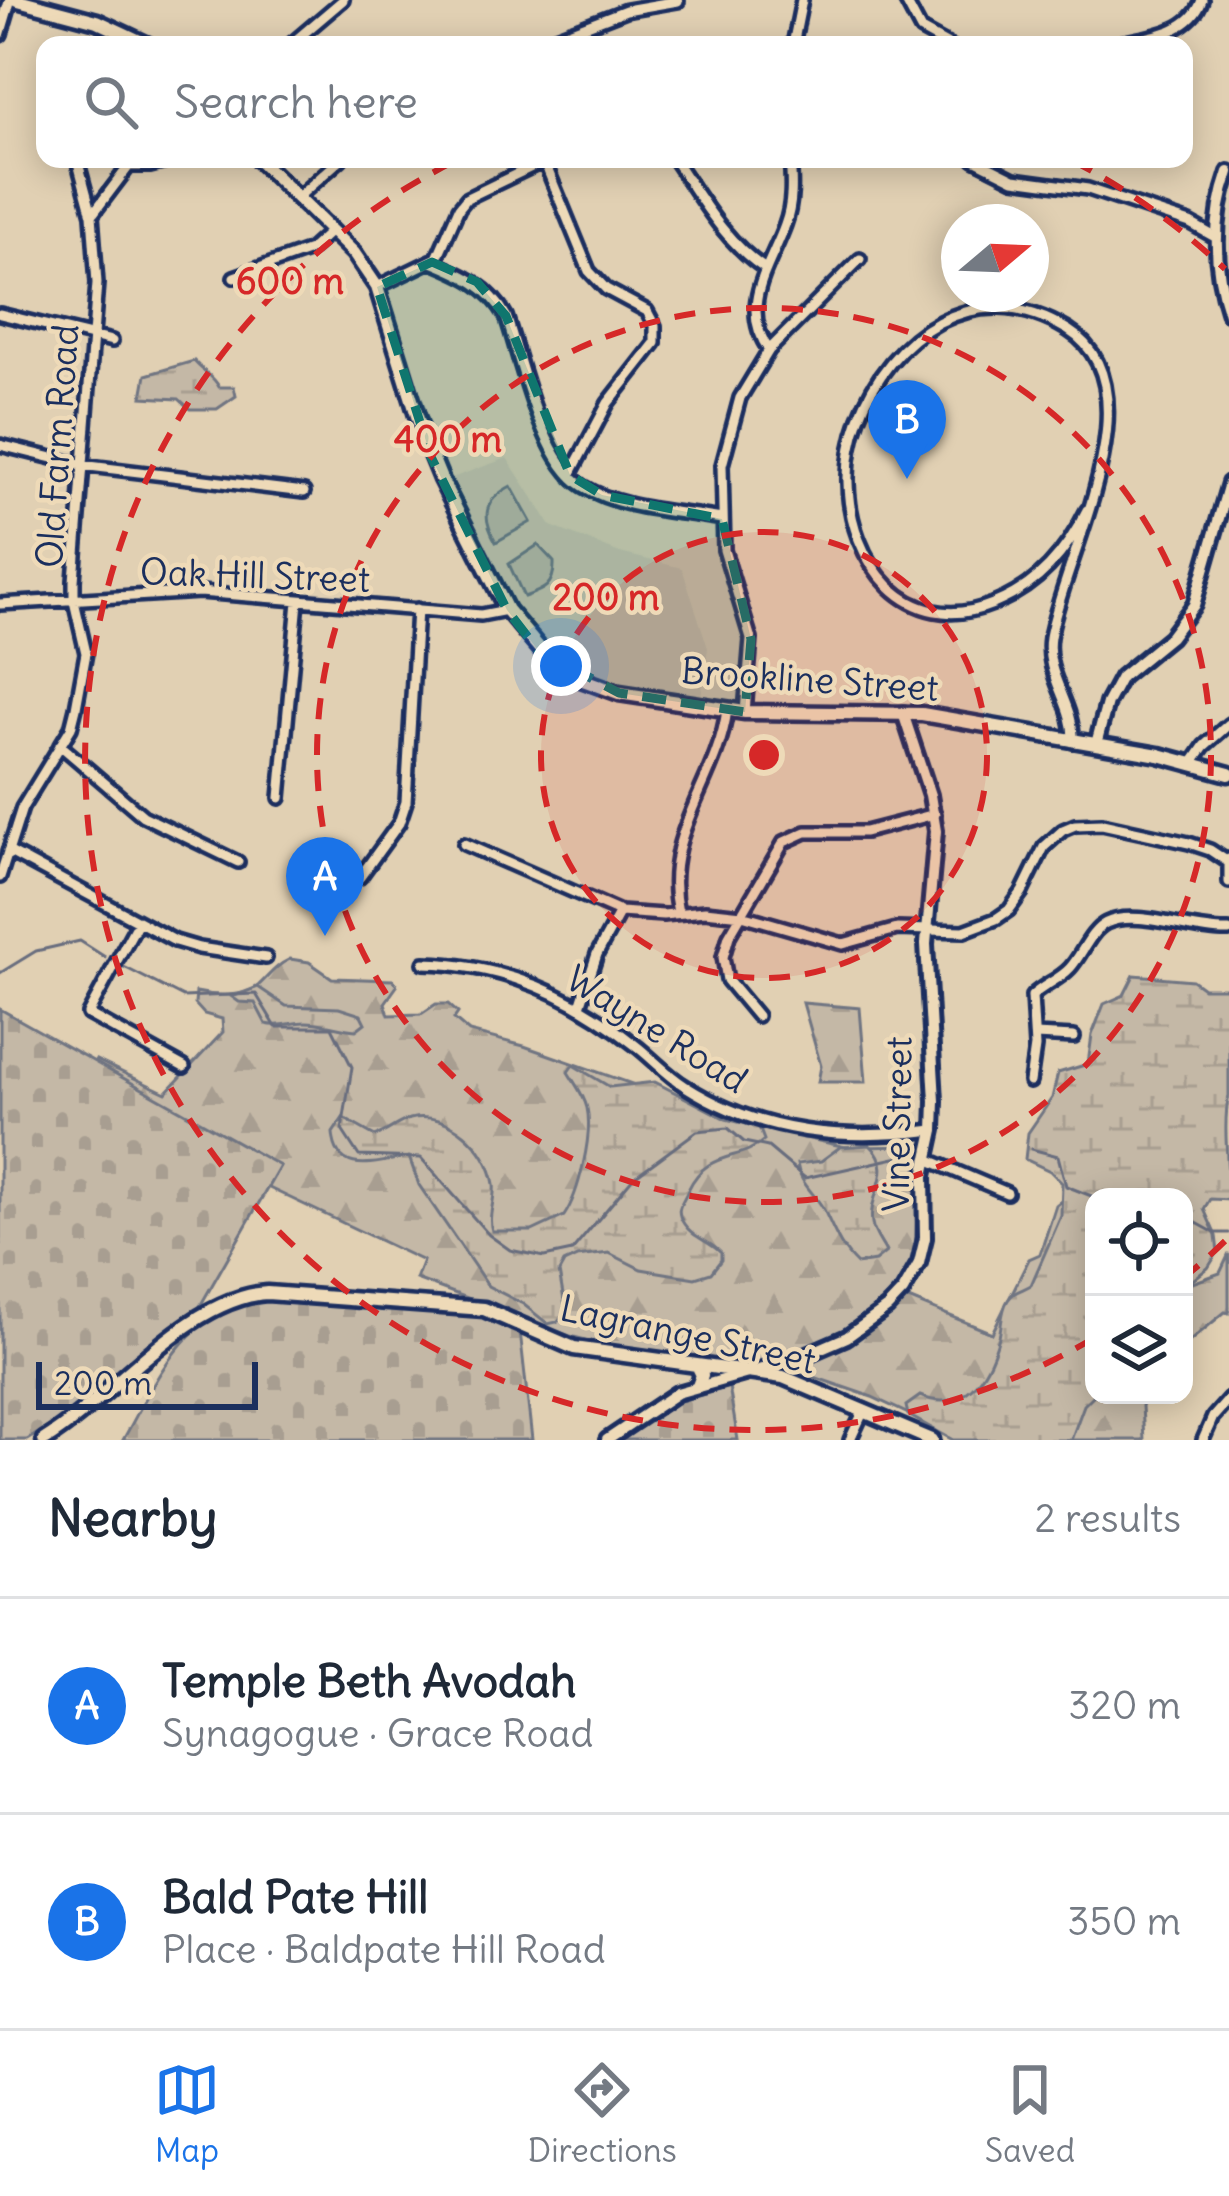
<!DOCTYPE html>
<html lang="en">
<head>
<meta charset="utf-8">
<style>
  :root { --surface:#fff; --page:#f2f2f3; --text:#1f2937; --muted:#747a83; --line:#e0e1e3; --accent:#1a73e8 }
  body { margin:0; font-family:Delius,sans-serif; background:var(--page); color:var(--text) }
  .controls { position:absolute; right:36px; bottom:36px; display:grid; overflow:hidden; border-radius:24px; box-shadow:0 6px 30px #0003 }
  .controls button { width:108px; height:108px; display:grid; place-items:center; padding:0; border:0; border-bottom:3px solid var(--line); background:var(--surface); color:var(--text); font:60px sans-serif }
  .compass { position:absolute; left:941px; top:204px; width:108px; height:108px; border-radius:50%; background:var(--surface); box-shadow:0 6px 30px #0003; rotate:71deg }
  .scale { position:absolute; left:36px; bottom:30px; width:222px; box-sizing:border-box; padding-left:12px; border:6px solid #1b2f5e; border-top:0; font-size:33px; line-height:42px; white-space:nowrap; color:#1b2f5e; -webkit-text-stroke:9px #eedab8; paint-order:stroke }
  .you { position:absolute; left:561px; top:666px; width:42px; height:42px; margin:-30px; border:9px solid #fff; border-radius:50%; background:#1a73e8; box-shadow:0 0 0 18px #1a73e833 }
  .badge { display:grid; place-items:center; width:78px; height:78px; border-radius:50%; background:var(--accent); color:#fff; font-size:39px; font-weight:700 }
  .pin { position:absolute; translate:-50% -99px; filter:drop-shadow(0 3px 6px #0008) }
  .pin::after { content:''; position:absolute; top:63px; width:42px; height:36px; background:inherit; clip-path:polygon(0 0,100% 0,50% 100%) }
  .list { margin:0; padding:0; list-style:none }
  h2 { display:flex; justify-content:space-between; align-items:center; height:156px; margin:0; padding:0 48px; font-size:51px }
  h2 small { font-size:39px; font-weight:400; color:var(--muted) }
  .list li { display:grid; grid-template-columns:78px 1fr auto; gap:36px; align-items:center; box-sizing:border-box; height:216px; padding:0 48px; border-top:3px solid var(--line) }
  .list b { display:block; font-size:45px; white-space:nowrap }
  .list p { margin:0; font-size:39px; white-space:nowrap; color:var(--muted) }
  .list em { font-size:39px; font-style:normal; color:var(--muted) }
  .icon { flex:none; width:66px; height:66px; fill:none; stroke:currentColor; stroke-width:2; stroke-linecap:round; stroke-linejoin:round }
  .map { position:relative; flex:none; width:1229px; height:1440px; overflow:hidden }
  .search { position:absolute; background:var(--surface); box-shadow:0 6px 30px #0003; left:36px; right:36px; top:36px; height:132px; display:flex; align-items:center; gap:30px; box-sizing:border-box; padding:0 42px; border-radius:24px; color:var(--muted); font-size:45px }
  .sheet { height:588px; background:var(--surface) }
  nav { display:flex; justify-content:space-around; align-items:center; box-sizing:border-box; height:168px; border-top:3px solid var(--line); background:var(--surface); font-size:33px; color:var(--muted) }
  nav a { display:grid; justify-items:center; gap:6px }
  nav .on { color:var(--accent) }
  .map>svg:first-child { display:block }
  .built { fill:#d2c4ad }
  .forest { fill:url(#forest-firs); stroke:#707482; stroke-width:3 }
  .wetland { fill:url(#wetland-marsh); stroke:#707482; stroke-width:3 }
  .cemetery { fill:url(#cemetery-stones); stroke:#707482; stroke-width:3 }
  .pitch { fill:#c4b8a6; stroke:#707482; stroke-width:3 }
  .lines { fill:none; stroke-linecap:round; stroke-linejoin:round }
  .stream { stroke:#686d7e; stroke-width:3 }
  .minor-casing { stroke:#1b2f5e; stroke-width:18 }
  .tertiary-casing { stroke:#1b2f5e; stroke-width:20 }
  .secondary-casing { stroke:#1b2f5e; stroke-width:21 }
  .minor { stroke:#eedab8; stroke-width:9 }
  .tertiary { stroke:#eedab8; stroke-width:10 }
  .secondary { stroke:#eedab8; stroke-width:12 }
  .marked { fill:#0f766e; fill-opacity:0.2; stroke:#0f766e; stroke-width:9; stroke-dasharray:24 15; stroke-linejoin:round }
  .ring { fill:none; stroke:#d62828; stroke-width:6; stroke-dasharray:21 15 }
  .labels { text-anchor:middle; stroke-width:9; stroke-linejoin:round; paint-order:stroke }
  .street-label { font-size:36px; fill:#1b2f5e; stroke:#eedab8 }
  .centre { fill:#d62828; stroke:#eedab8; stroke-width:6 }
  .ring-label { font-size:36px; text-anchor:middle; font-weight:bold; fill:#d62828; stroke:#eedab8; stroke-width:9; stroke-linejoin:round; paint-order:stroke }
</style>
</head>
<body>
<div class="map">
<svg width="1229" height="1440" viewBox="0 0 1229 1440">
  <defs>
    <pattern id="forest-firs" width="22" height="20" patternUnits="userSpaceOnUse" patternTransform="scale(3)"><rect width="22" height="20" fill="#c4b8a6"/><path d="M5 1l3.5 6h-7zM16 11l3.5 6h-7z" fill="#a89e91"/></pattern>
    <pattern id="wetland-marsh" width="20" height="14" patternUnits="userSpaceOnUse" patternTransform="scale(3)"><rect width="20" height="14" fill="#c4b8a6"/><path d="M1 5h8M5 5V1M11 12h8M15 12V8" fill="none" stroke="#a89e91"/></pattern>
    <pattern id="cemetery-stones" width="16" height="16" patternUnits="userSpaceOnUse" patternTransform="scale(3)"><rect width="16" height="16" fill="#c4b8a6"/><path d="M2 7V4a2 2 0 0 1 4 0v3zM10 15v-3a2 2 0 0 1 4 0v3z" fill="#a89e91"/></pattern>
  </defs>
  <rect width="100%" height="100%" fill="#e1d0b3"/>
  <filter id="ink" filterUnits="userSpaceOnUse"><feTurbulence type="fractalNoise" baseFrequency=".00833" numOctaves="2"/><feDisplacementMap in="SourceGraphic" scale="24" xChannelSelector="R" yChannelSelector="G"/><feConvolveMatrix kernelMatrix="1 2 1 2 8 2 1 2 1" color-interpolation-filters="sRGB"/></filter>
  <g filter="url(#ink)">
    <!-- built -->
    <path class="built" d="M507,458L551,526L620,553L682,568L708,648L701,698L622,683L587,672L561,657L533,631L517,609L449,479Z"/>
    <!-- forest -->
    <path class="forest" d="M290,959L309,962L332,978L393,980L397,986L385,1003L389,1015L421,1014L436,1004H448L458,1013L454,1019L469,1032L524,1046L751,1126L846,1147L921,1146L915,1248L907,1278L867,1314L789,1366L644,1355L570,1336L416,1279L423,1261L267,1187L90,1075L96,1060L166,1093L223,1032L222,1019L204,1014L195,1004L196,992C213,996 244,998 258,986C270,975 275,966 290,959Z
      M803,1003L860,1008L866,1082H818L821,1066Z
      M1071,1193L1094,1197V1395H1146L1142,1406L1144,1440H964L872,1397L811,1376L812,1362L867,1330L906,1298L992,1333L1029,1259L1040,1254L1056,1205Z
      M1229,1254V1313L1225,1312L1184,1346V1286L1220,1273Z"/>
    <!-- wetland -->
    <path class="wetland" d="M194,361C202,371 214,376 219,387H234L236,396L217,409H190L179,399L142,397L146,375Z
      M1134,975L1192,980L1203,988H1229V1096C1222,1122 1229,1171 1229,1200L1210,1199L1204,1209L1216,1236L1218,1252L1208,1268L1184,1287V1197H1094V1395L1084,1405L1071,1440H953L908,1415L906,1406L920,1396C964,1415 988,1376 999,1337C1002,1325 1001,1310 1008,1300C1013,1291 1023,1290 1031,1285L1061,1216L1062,1183L1050,1171L1025,1159L1028,1133L1052,1098L1058,1073L1088,1064L1092,1035L1104,1004L1124,995Z
      M258,987L286,1006L339,1008L361,1015L365,1023L356,1030C339,1029 323,1022 306,1022C291,1022 281,1028 266,1024L255,1003L239,1002L232,997Z
      M573,1065L610,1087L655,1082L726,1119L759,1127L764,1140C740,1163 708,1148 688,1190C682,1204 674,1209 684,1224C693,1238 710,1241 721,1253V1260L711,1273L695,1278L641,1269L609,1253L577,1257L564,1263L559,1272L566,1312L557,1322L548,1324L523,1304L488,1286L419,1185L409,1157C379,1161 336,1179 333,1133L343,1118L375,1136C388,1132 398,1122 410,1119C449,1110 488,1147 494,1184C496,1200 487,1215 492,1231H532L564,1216C579,1194 593,1134 587,1108C584,1095 575,1084 568,1072Z
      M870,1145C898,1170 867,1195 872,1223C873,1233 882,1244 886,1252L875,1261L857,1264C841,1249 835,1233 826,1214C818,1195 800,1186 797,1164L821,1161L840,1147Z"/>
    <!-- cemetery -->
    <path class="cemetery" d="M0,1009L280,1166L199,1308L70,1413L27,1440H0Z
      M281,1300L459,1312L486,1316L520,1331L532,1440H123C162,1370 187,1301 281,1300Z
      M729,1387L738,1440H621L673,1403Z"/>
    <!-- pitch -->
    <path class="pitch" d="M511,486L531,522L496,542C481,516 484,500 511,486Z
      M538,545L554,562C555,586 544,590 524,597L509,564Z"/>
    <g class="lines">
      <!-- stream -->
      <path class="stream" d="M124,967L183,997L256,994L276,1027H332L352,1067L342,1130L359,1156L421,1158L489,1235L510,1250L544,1257L572,1251L633,1178L697,1131L728,1128L744,1142L768,1147L805,1178L913,1154
        M0,973L36,951L80,941L105,957
        M1031,1149L1058,1156L1066,1186L1094,1197
        M1184,1216L1215,1233H1229"/>
      <defs>
        <path id="minor" d="M905,0L921,30L948,45
          M290,45L343,0
          M535,45L626,10L678,1
          M793,45L802,0
          M1111,45C1143,37 1190,36 1202,0
          M77,159L92,215
          M113,159L129,166
          M674,159C700,197 724,241 764,268
          M974,159L1014,179L1088,189L1190,223L1215,237
          M544,161L589,271L606,289L647,311L655,326V343L608,403L570,475
          M297,198L341,159
          M432,262C464,275 489,286 506,316C522,363 541,459 583,486C621,510 679,511 722,519
          M234,277L310,250L332,230
          M377,287L437,258L459,208L467,198L546,160
          M0,314L112,341
          M769,350L860,259
          M0,445L81,465L304,492
          M0,604L200,592L481,615L507,610
          M745,712L751,639L724,550L722,465L740,398L769,350C738,306 770,267 785,225C793,204 792,181 790,159
          M1073,742C1075,704 1044,676 1050,637C1064,557 1160,387 1068,330C1047,317 1025,309 1000,308C913,305 846,399 848,482C849,562 907,639 993,604C1038,586 1066,553 1087,510
          M60,745L143,816L238,862
          M1193,762L1204,746L1229,724
          M280,798L298,601
          M464,844L620,912L663,915L705,911L742,915L843,944L897,929L964,931L996,919L1009,910L1022,892L1044,847L1063,830L1075,825L1102,824L1189,843L1210,850L1228,862
          M8,851L175,941L199,948L266,958
          M1229,859V882
          M0,877L22,808L71,728L76,708L86,653L74,601V581L97,283L92,215L129,166H150L178,159
          M360,877L399,823L406,802L417,609
          M678,913C660,834 717,784 727,710
          M138,922L88,1014L184,1067
          M424,963C505,965 572,995 635,1045C652,1058 667,1075 685,1086C762,1135 846,1141 934,1130
          M580,1006L597,954L620,912
          M757,1016L727,980L723,957L729,936L784,842L806,832H865L935,814
          M1035,1035L1074,1037
          M1030,1082L1035,1047L1032,996C1043,985 1059,980 1070,968C1082,955 1090,931 1106,923C1136,908 1194,933 1229,931
          M927,1159L1007,1193
          M850,1440L864,1410
          M1203,1440L1213,1417L1229,1399"/>
        <path id="tertiary" d="M0,34L10,0
          M1229,172C1212,220 1213,266 1229,314
          M1096,744L1107,703L1121,677L1170,637L1194,605L1229,483
          M607,1440L677,1393L794,1360L847,1337L887,1308L903,1291L919,1263L925,1238L924,1176L934,1130L935,1101L926,944L936,831L930,795L903,713"/>
        <path id="secondary" d="M18,0L97,21L148,45
          M258,159L354,253L377,287L423,435L441,479L507,610L551,662L575,677L619,693L745,712L922,714L1159,755L1229,774
          M697,1365L702,1375L698,1386
          M44,1440C111,1399 187,1298 267,1293L484,1309L574,1348L783,1377L932,1440"/>
      </defs>
      <!-- minor casing -->
      <use href="#minor" class="minor-casing"/>
      <!-- tertiary casing -->
      <use href="#tertiary" class="tertiary-casing"/>
      <!-- secondary casing -->
      <use href="#secondary" class="secondary-casing"/>
      <!-- minor -->
      <use href="#minor" class="minor"/>
      <!-- tertiary -->
      <use href="#tertiary" class="tertiary"/>
      <!-- secondary -->
      <use href="#secondary" class="secondary"/>
    </g>
  </g>
  <!-- marked area -->
  <path class="marked" d="M432,262L477,282L506,316L570,475L602,495L722,519L751,639L745,712L619,693L538,650L507,610L431,457L377,287Z"/>
  <!-- distance rings -->
  <circle cx="764" cy="755" r="223" fill="#d62828" fill-opacity=".12"/>
  <g class="ring">
    <circle cx="764" cy="755" r="223"/>
    <circle cx="764" cy="755" r="447"/>
    <path d="M1225 1241A670 670 0 0 1 1186 1276M1094 1338A670 670 0 1 1 455 161M1073 161A670 670 0 0 1 1225 269"/>
  </g>
  <g class="labels">
    <!-- street labels -->
    <g class="street-label">
      <text transform="translate(57 446) rotate(-86)" y="13">Old Farm Road</text>
      <text transform="translate(255 575) rotate(2)" y="13">Oak Hill Street</text>
      <text transform="translate(810 679) rotate(4)" y="13">Brookline Street</text>
      <text transform="translate(657 1029) rotate(32)" y="13">Wayne Road</text>
      <text transform="translate(897 1124) rotate(-89)" y="13">Vine Street</text>
      <text transform="translate(688 1334) rotate(12)" y="13">Lagrange Street</text>
    </g>
  </g>
  <circle cx="764" cy="755" r="18" class="centre"/>
  <g class="ring-label">
    <text x="290" y="294">600 m</text>
    <text x="448" y="452">400 m</text>
    <text x="606" y="610">200 m</text>
  </g>
</svg>
<div class="controls">
<button><svg class="icon" aria-label="locate" viewBox="0 0 24 24"><circle cx="12" cy="12" r="6"/><path d="M12 2v4M12 18v4M2 12h4M18 12h4"/></svg></button>
<button><svg class="icon" aria-label="layers" viewBox="0 0 24 24"><path d="M12 4l9 5-9 5-9-5zM3 14l9 5 9-5"/></svg></button>
</div>
<svg class="compass" viewBox="-18 -18 36 36"><path d="M0-13l5 13h-10z" fill="#e53935"/><path d="M0 13l5-13h-10z" fill="#747a83"/></svg>
<div class="scale">200 m</div>
<div class="you"></div>
<div class="pin badge" style="left:325px;top:936px">A</div>
<div class="pin badge" style="left:907px;top:479px">B</div>
<div class="search"><svg class="icon" aria-label="search" viewBox="0 0 24 24"><circle cx="10" cy="10" r="6"/><path d="M15 15l6 6"/></svg>Search here</div>
</div>
<section class="sheet">
<h2>Nearby<small>2 results</small></h2>
<ul class="list">
<li><span class="badge">A</span><div><b>Temple Beth Avodah</b><p>Synagogue · Grace Road</p></div><em>320 m</em></li>
<li><span class="badge">B</span><div><b>Bald Pate Hill</b><p>Place · Baldpate Hill Road</p></div><em>350 m</em></li>
</ul>
</section>
<nav>
<a class="on"><svg class="icon" aria-label="map" viewBox="0 0 24 24"><path d="M3 6l6-2 6 2 6-2v14l-6 2-6-2-6 2zM9 4v14M15 6v14"/></svg>Map</a>
<a><svg class="icon" aria-label="directions" viewBox="0 0 24 24"><path d="M12 3l9 9-9 9-9-9zM9 14v-3h6M13 9l2 2-2 2"/></svg>Directions</a>
<a><svg class="icon" aria-label="saved" viewBox="0 0 24 24"><path d="M7 4h10v16l-5-4-5 4z"/></svg>Saved</a>
</nav>
</body>
</html>
